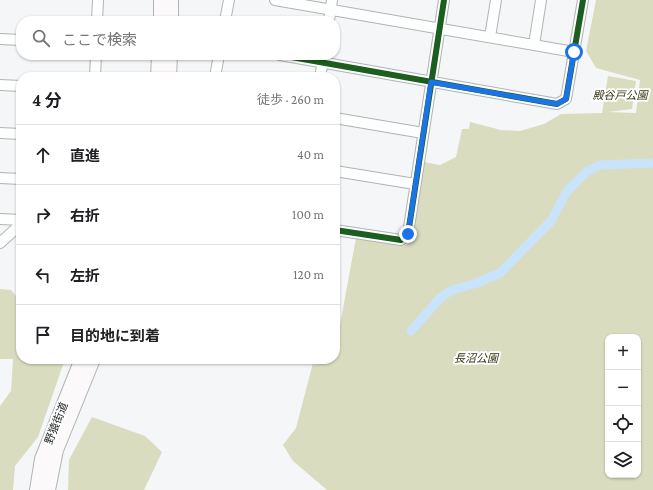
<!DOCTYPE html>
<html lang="ja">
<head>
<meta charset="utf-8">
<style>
  :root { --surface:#fff; --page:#f2f2f2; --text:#202124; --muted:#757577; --line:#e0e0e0 }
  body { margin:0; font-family:"Crimson Pro","Noto Sans JP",serif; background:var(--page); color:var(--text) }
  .controls { position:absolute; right:12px; bottom:12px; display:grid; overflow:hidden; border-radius:8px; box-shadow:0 1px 3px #0004 }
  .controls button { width:36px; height:36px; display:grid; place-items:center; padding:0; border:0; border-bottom:1px solid var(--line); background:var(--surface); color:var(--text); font:20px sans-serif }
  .stop { position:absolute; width:12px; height:12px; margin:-9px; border:3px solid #1a73e8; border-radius:50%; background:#fff }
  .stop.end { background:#1a73e8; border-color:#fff; box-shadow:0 1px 4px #0008 }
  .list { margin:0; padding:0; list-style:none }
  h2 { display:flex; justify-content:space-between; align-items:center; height:52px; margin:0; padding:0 16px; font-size:17px }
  h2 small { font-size:13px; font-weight:400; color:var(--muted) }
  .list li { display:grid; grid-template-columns:26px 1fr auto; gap:12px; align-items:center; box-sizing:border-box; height:60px; padding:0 16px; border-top:1px solid var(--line) }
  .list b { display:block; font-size:15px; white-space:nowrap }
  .list em { font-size:13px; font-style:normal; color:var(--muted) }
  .icon { flex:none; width:22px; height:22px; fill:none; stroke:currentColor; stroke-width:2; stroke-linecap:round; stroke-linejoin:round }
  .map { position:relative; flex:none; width:653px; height:490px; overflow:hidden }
  .search { position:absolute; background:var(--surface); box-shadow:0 1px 3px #0004; left:16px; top:16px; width:324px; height:44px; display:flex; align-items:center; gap:10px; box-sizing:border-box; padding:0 14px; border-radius:16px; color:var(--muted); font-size:15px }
  .panel { position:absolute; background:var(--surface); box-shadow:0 1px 3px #0004; left:16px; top:72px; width:324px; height:292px; border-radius:16px }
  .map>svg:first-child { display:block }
  .green { fill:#dadcc0; fill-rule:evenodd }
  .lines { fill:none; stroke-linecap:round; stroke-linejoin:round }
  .canal { stroke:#c9e4fa; stroke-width:9 }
  .minor-casing { stroke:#b1b3b5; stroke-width:12 }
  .secondary-casing { stroke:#b1b3b5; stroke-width:16 }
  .minor { stroke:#fdfefe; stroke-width:10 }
  .secondary { stroke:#fbf9fa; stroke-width:14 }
  .cycleway-casing { stroke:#fff; stroke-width:8 }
  .cycleway { stroke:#1b5e20; stroke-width:6 }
  .route { stroke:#1a73e8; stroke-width:5 }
  .labels { text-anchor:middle; stroke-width:4; stroke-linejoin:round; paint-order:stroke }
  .park-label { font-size:11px; font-style:italic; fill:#373817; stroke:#fff }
  .street-label { font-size:11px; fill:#262829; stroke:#fff }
</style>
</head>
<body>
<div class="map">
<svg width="653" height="490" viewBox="0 0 653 490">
  <rect width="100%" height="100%" fill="#f4f6f8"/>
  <!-- green -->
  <path class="green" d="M596,0H653V490H327L293,461L283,445L296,428L314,359H335V341H337L356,238L404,246L409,243L424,162L440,165L456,157L462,129H469L470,122L501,130L520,131L544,124L561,114L602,113L608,76L636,81L632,109L608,112L636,113L640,80L596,68L586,51ZM608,337H638V475H608Z
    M0,289L11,290L21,302V359H65L38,437L15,466L13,490H0V406L11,391L13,359H0Z
    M92,417L145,436L162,452L144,490H68L69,460Z"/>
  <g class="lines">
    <!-- canal -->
    <path class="canal" d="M411,331L441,297L452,290L474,284L500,273L551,221L567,191L586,172L600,165L653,163"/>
    <defs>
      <path id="minor" d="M275,0L574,52
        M97,21L98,0
        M225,21L229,0
        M329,21L332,0
        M490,37L496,0
        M0,39L21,40
        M534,45L541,0
        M280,55L557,104L566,99L583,0
        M95,77L96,55
        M215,77L219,55
        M320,77L324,55
        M0,85L21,86
        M335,118L423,133
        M0,133L21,134
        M335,171L415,184
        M0,178L21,179
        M0,219L21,220
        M335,230L401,240L408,234L444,0
        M0,243L21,224"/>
      <path id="secondary" d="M161,21V0
        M171,21V0
        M158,77L159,55
        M169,77L170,55
        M37,490L42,459L82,359
        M48,490L56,450L93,359"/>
    </defs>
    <!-- minor casing -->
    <use href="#minor" class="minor-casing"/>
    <!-- secondary casing -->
    <use href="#secondary" class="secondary-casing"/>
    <!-- minor -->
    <use href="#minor" class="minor"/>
    <!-- secondary -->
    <use href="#secondary" class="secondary"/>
    <defs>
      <path id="cycleway" d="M280,55L557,104L566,99L583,0
        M335,230L401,240L408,234L444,0"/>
    </defs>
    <!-- cycleway casing -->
    <use href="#cycleway" class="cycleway-casing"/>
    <!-- cycleway -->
    <use href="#cycleway" class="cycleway"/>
  </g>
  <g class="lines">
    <!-- route -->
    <path class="route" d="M408,234L431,82L557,104L566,99L574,52"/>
  </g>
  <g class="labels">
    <!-- park labels -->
    <g class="park-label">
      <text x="620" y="99">殿谷戸公園</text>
      <text x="476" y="362">長沼公園</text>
    </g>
    <!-- street labels -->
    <g class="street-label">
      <text transform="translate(56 423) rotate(-68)" y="4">野猿街道</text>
    </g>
  </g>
</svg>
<div class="controls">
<button>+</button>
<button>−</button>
<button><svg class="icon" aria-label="locate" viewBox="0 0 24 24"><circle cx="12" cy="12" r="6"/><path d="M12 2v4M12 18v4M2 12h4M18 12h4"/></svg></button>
<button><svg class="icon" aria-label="layers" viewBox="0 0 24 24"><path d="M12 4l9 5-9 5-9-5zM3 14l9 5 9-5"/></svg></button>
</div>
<div class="stop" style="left:574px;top:52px"></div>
<div class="stop end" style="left:408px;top:234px"></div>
<div class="search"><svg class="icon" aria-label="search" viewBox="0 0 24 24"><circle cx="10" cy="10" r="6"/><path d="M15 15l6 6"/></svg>ここで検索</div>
<section class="panel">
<h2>4 分<small>徒歩 · 260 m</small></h2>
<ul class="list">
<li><svg class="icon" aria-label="ahead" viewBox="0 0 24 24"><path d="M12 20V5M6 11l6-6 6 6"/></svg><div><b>直進</b></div><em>40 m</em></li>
<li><svg class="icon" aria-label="right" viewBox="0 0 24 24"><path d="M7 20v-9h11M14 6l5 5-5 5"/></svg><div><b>右折</b></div><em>100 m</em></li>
<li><svg class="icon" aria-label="left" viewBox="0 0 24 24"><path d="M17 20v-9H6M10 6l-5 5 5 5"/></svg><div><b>左折</b></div><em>120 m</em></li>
<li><svg class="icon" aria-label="arrive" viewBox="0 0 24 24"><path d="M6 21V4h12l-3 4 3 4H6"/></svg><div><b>目的地に到着</b></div></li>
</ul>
</section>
</div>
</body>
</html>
